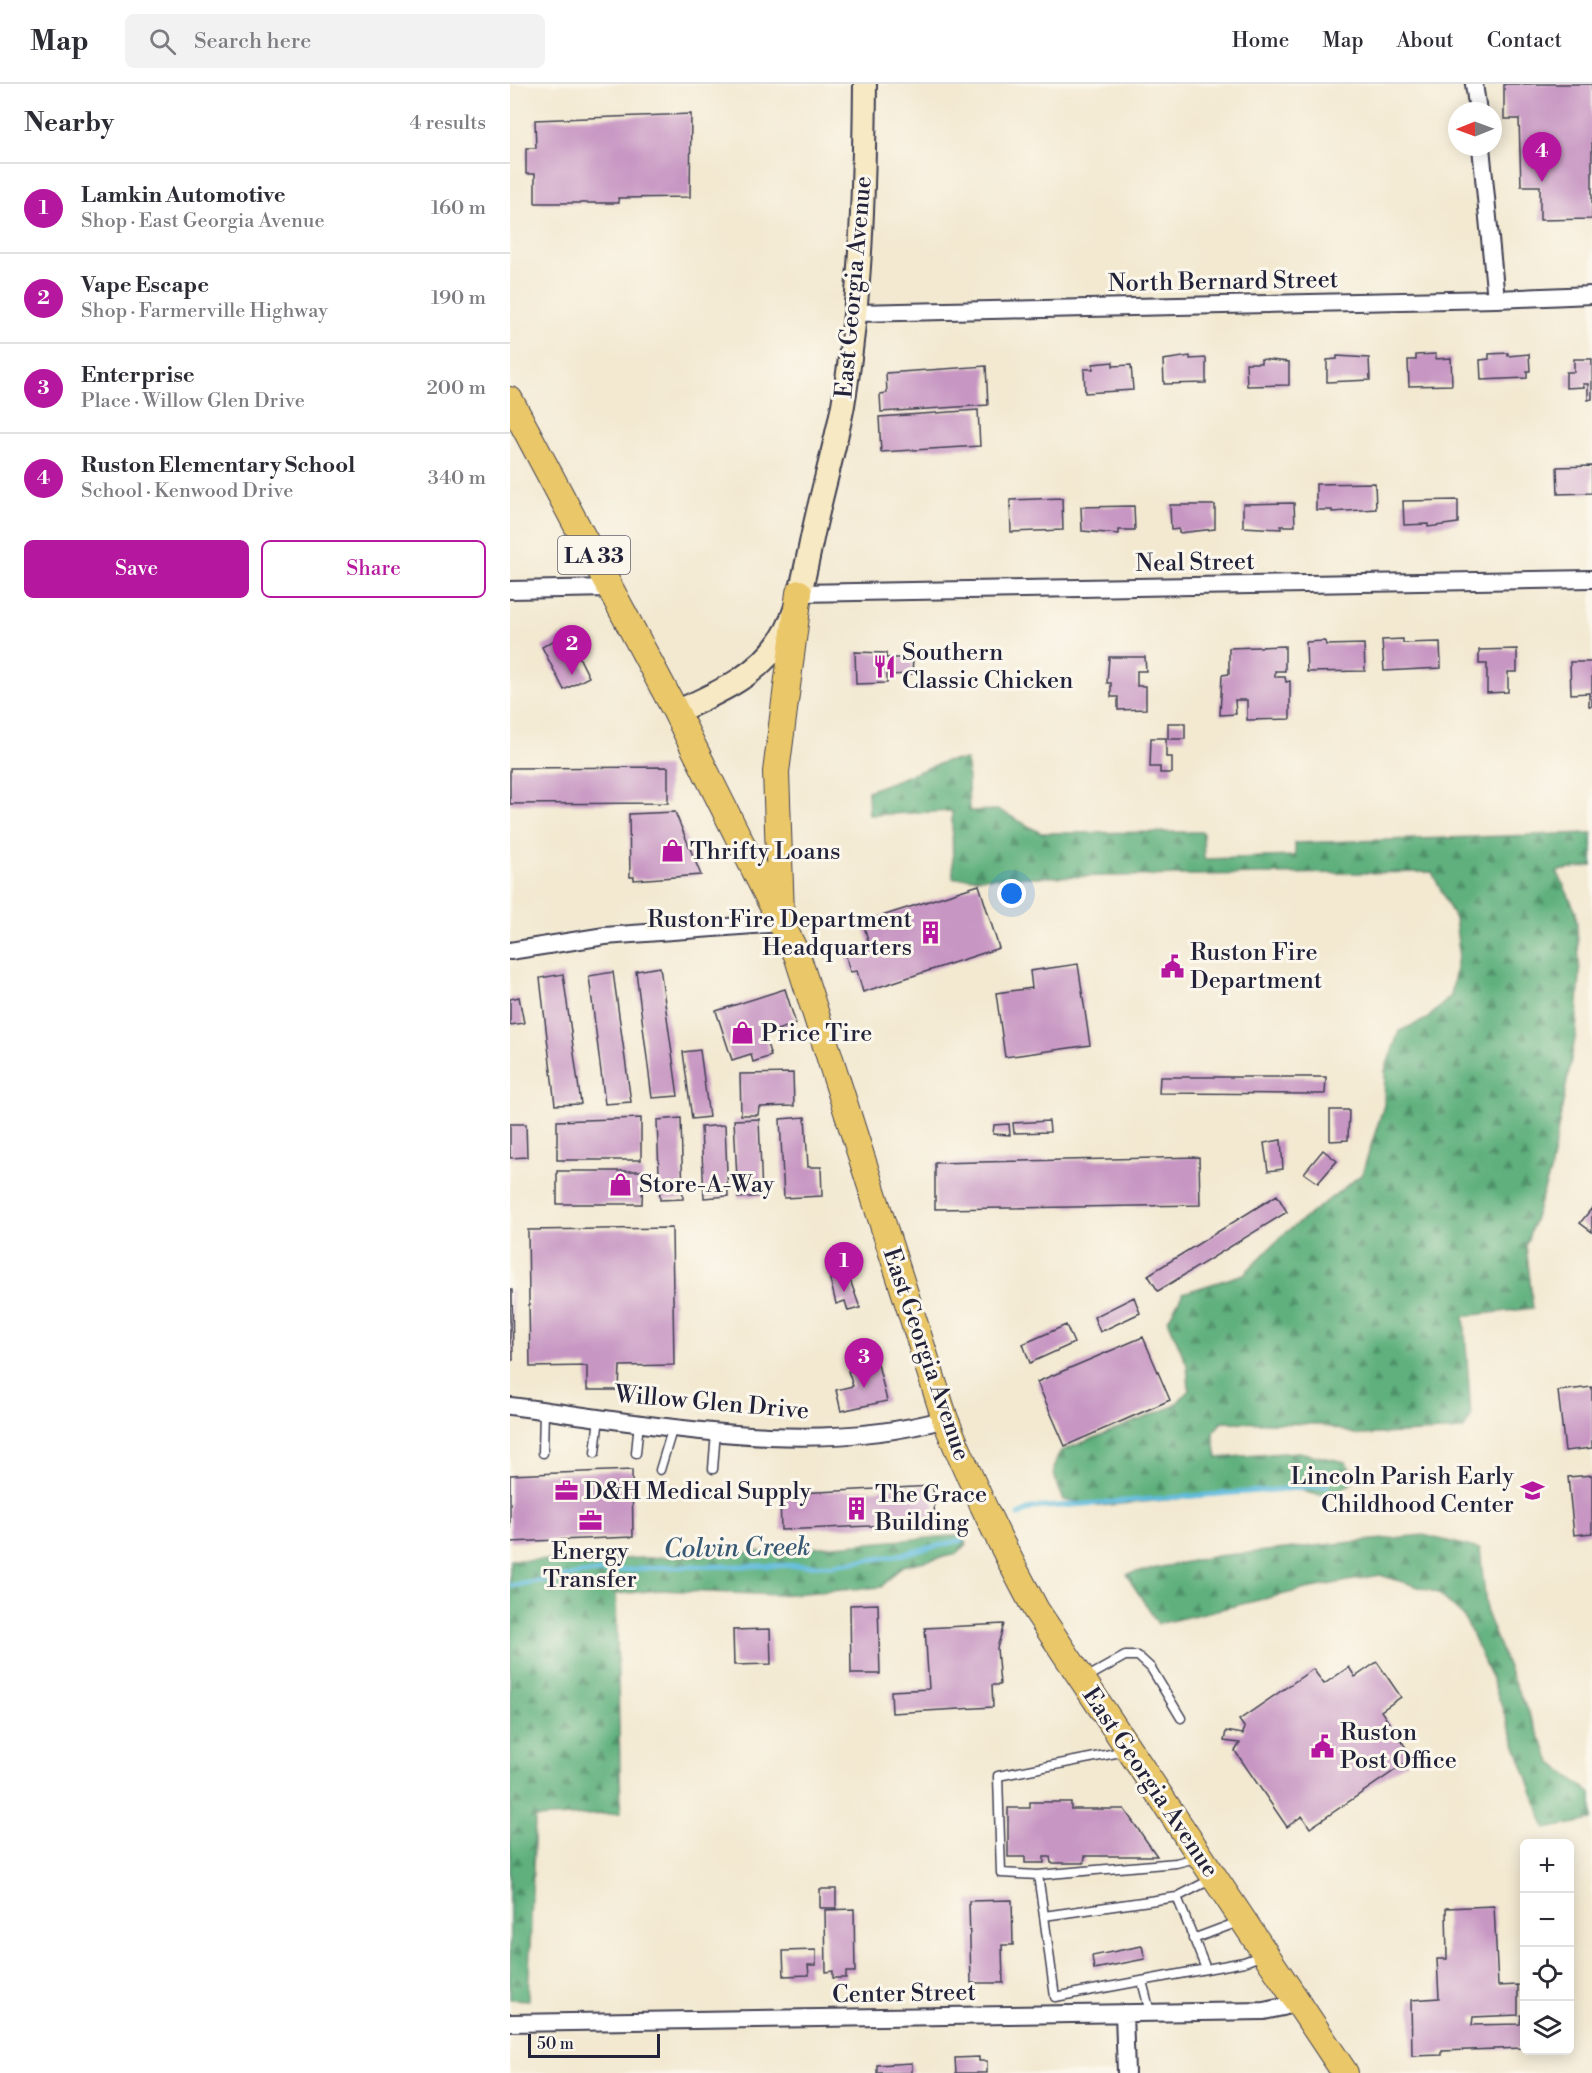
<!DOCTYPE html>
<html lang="en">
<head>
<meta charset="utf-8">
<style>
  :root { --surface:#fff; --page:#f2f2f3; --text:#2b2b33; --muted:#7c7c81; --line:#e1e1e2; --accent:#b5179e }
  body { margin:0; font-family:"Libre Bodoni",serif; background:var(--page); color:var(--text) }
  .controls { position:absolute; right:18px; bottom:18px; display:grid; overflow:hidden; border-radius:9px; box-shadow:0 3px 15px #0003 }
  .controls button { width:54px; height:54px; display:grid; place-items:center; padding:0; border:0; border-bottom:2px solid var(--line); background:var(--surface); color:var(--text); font:30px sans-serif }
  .compass { position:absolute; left:938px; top:18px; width:54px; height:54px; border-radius:50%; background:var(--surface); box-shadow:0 3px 15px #0003; rotate:269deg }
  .scale { position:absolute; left:18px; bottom:15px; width:132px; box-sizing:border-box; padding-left:6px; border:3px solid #22223b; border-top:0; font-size:16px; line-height:21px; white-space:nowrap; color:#22223b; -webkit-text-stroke:4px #fbf7ec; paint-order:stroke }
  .you { position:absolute; left:502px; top:810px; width:21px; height:21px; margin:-15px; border:4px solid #fff; border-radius:50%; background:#1a73e8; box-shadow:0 0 0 9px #1a73e833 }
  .badge { display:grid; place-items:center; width:39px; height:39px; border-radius:50%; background:var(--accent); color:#fff; font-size:20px; font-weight:700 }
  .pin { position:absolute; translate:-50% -50px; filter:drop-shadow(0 2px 3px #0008) }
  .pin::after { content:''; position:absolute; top:32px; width:21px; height:18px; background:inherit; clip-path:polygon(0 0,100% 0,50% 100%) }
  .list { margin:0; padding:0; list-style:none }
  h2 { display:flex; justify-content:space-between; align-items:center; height:78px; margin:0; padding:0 24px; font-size:26px }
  h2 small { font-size:20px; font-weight:400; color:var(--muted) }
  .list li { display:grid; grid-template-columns:39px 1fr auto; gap:18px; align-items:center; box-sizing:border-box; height:90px; padding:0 24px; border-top:2px solid var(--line) }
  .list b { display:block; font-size:22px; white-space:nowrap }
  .list p { margin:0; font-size:20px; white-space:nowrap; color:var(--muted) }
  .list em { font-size:20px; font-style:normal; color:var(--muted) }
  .actions { display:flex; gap:12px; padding:18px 24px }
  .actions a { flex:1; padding:14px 0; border:2px solid var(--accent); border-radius:9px; text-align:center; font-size:21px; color:var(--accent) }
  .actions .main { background:var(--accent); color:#fff }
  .icon { flex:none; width:33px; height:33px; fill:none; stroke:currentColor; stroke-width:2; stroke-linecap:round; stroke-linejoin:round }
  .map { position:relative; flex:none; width:1082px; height:1989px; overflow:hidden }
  header { display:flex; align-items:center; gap:36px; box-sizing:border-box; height:84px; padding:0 30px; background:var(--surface); border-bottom:2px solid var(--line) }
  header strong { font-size:28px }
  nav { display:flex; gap:33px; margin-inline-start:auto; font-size:21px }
  .search { width:420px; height:54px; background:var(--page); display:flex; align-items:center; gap:15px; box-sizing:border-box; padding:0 21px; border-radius:9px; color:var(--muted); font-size:22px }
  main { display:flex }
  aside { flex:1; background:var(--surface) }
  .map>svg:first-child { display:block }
  .forest { fill:url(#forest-firs); stroke:#40695c; stroke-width:1.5 }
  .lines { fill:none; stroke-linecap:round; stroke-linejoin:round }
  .stream { stroke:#5fbbdd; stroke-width:5 }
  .building { fill:#c796c3 }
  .service-casing { stroke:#414052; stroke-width:11 }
  .minor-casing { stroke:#414052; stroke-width:20 }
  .secondary-casing { stroke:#414052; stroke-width:26 }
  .primary-casing { stroke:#414052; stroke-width:28 }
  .service { stroke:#fff; stroke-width:8 }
  .minor { stroke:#fff; stroke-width:16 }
  .secondary { stroke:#f7e9c3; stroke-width:22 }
  .primary { stroke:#eac769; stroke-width:26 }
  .labels { text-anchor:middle; stroke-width:6; stroke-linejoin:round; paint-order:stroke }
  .shield { fill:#fbf7ec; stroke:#636270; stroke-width:1.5 }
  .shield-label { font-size:22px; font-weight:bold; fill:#22223b }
  .street-label { font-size:24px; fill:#22223b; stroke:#fbf7ec }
  .poi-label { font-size:24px; fill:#22223b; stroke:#fbf7ec; text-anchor:start }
  .water-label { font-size:26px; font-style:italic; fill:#375874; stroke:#fbf7ec }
</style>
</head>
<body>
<header>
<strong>Map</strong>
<div class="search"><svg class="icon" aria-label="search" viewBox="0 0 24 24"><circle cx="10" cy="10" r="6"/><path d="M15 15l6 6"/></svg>Search here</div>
<nav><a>Home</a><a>Map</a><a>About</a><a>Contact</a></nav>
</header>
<main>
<aside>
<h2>Nearby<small>4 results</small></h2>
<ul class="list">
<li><span class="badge">1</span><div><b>Lamkin Automotive</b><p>Shop · East Georgia Avenue</p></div><em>160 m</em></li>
<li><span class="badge">2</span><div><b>Vape Escape</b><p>Shop · Farmerville Highway</p></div><em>190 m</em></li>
<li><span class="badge">3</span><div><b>Enterprise</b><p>Place · Willow Glen Drive</p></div><em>200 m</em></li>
<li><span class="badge">4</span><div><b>Ruston Elementary School</b><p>School · Kenwood Drive</p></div><em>340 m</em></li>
</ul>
<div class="actions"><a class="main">Save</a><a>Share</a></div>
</aside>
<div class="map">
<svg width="1082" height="1989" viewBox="0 0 1082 1989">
  <defs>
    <pattern id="forest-firs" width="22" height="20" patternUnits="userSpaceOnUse" patternTransform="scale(1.5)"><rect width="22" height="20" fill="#5eb07d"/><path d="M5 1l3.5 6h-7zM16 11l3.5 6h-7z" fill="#4d8f68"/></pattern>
  </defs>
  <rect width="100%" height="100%" fill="#fbf7ec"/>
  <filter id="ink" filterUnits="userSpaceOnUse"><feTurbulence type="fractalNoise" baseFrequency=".0167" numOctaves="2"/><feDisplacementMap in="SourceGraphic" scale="12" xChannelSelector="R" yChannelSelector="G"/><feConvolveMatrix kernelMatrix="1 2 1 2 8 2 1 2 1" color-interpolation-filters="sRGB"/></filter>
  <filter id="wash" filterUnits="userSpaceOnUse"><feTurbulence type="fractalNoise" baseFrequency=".008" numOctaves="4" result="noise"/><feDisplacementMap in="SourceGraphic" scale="24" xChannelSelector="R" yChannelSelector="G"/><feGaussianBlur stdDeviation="1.35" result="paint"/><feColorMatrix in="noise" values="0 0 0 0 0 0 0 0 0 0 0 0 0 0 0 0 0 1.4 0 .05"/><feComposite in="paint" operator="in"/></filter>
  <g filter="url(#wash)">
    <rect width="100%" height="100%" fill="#f3e9d1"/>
    <!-- forest -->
    <path class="forest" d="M457,676L459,727L489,726L531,749L693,748L694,775L785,772V759L1082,749V782L1047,787L1066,828L1070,891L1066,949L1040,1088L1016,1161L1023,1224L954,1232L961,1333L953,1346L848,1351L810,1340L712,1338L703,1348L707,1374L788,1368L835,1378L847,1394C829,1412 810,1416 787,1404L589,1422L554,1416C546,1398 538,1385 551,1367L664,1322L679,1306L677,1281L658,1236L673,1209L734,1190L774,1150L852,1090L874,1021L875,987L889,947L917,935L941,912L949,867L945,835L922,788L443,794L442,727L359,731L358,707L436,677Z
      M451,1451L456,1460L447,1470L392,1482L371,1503L268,1511L150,1506L106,1510L111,1729L25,1734L18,1916L0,1915V1476C150,1478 301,1464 451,1451Z
      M913,1451L970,1465L977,1531L1003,1596L1042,1679L1082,1710V1736L1036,1745L983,1598L954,1533L928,1509L870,1491L796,1505L648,1540L616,1490L707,1472Z"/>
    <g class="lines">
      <!-- stream -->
      <path class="stream" d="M509,1431L522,1424L817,1402
        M0,1502L78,1489L152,1483L323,1481L385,1472L452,1456"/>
    </g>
    <g id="blocks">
      <!-- building -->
      <path class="building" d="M994,0H1082V135L1030,136V102H1011L1009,35H994Z
        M181,30L180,113L108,114L109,119H25V90H16V64H26L25,36Z
        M998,269V272L1019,270L1020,287H1017V294L971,296L970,276L979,275V270Z
        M926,270V275L941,274L942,301L899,302L898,276H906V271Z
        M680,272V275L696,274V299L654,300L653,276Z
        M827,272L859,274L860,296L817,298V276L827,275Z
        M751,275L779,278V301L737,302L736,279H751Z
        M1064,275H1082V315L1078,316V300H1073L1074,303L1056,304V288H1064Z
        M603,278V282L621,281L623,306L575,309L574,285H583V280Z
        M476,282L478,321L371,328L370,310L377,309L376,289Z
        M468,326L470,362L371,368L369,333Z
        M1082,382V409L1048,410L1047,383Z
        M865,399L866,425L822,428V426H806V400Z
        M552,414L553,446L501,448L500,416Z
        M948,416V439L918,443V440L894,441L893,417Z
        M784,419L785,442H771V445L733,443V420Z
        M660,421H705V445L669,449V445L661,446Z
        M624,422L625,446H609V450L572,447L571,423Z
        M57,549L79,593L54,606L32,563Z
        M893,555V559L930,558L931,584L874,587L872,556Z
        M815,557L816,561L854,560L855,587L797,588L796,558Z
        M775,562V587H765V593H775L776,598L780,597V635L737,636V616H725L726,630L710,631L712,591L719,590V564Z
        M1007,565V588H998V608L977,609V580H969V566Z
        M345,568L376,569V574H403L402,590L377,591V599L346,600Z
        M599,573H635L636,587H627V602H636V625L608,626V613H601V599H597Z
        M1060,578H1082V622H1079V609L1061,610Z
        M658,639H675V655H658Z
        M641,654H656V673H662V689H650V683H640Z
        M158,683V719L0,720V684Z
        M165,728L191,791L124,796V793H120L119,730Z
        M469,801L489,864L353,908L347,887L340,888L335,868L359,860L353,838Z
        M568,880L580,961L495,973L486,909L522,904L520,887Z
        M150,883L168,1012L142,1014L126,887Z
        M103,888L121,1018L95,1020L79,892Z
        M53,890L71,1020L45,1021L30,894Z
        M275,905L286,940L254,950L261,972L243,978L241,970L222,976L206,927Z
        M9,913L14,939L0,941V915Z
        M190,966L199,1033L182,1035L173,968Z
        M283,989L284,1022L249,1023L248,1031H231L230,990Z
        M650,993H816L815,1010L649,1009Z
        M820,1026H839L838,1056L820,1057Z
        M295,1033L298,1083H311L312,1112L274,1114L270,1035Z
        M131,1034V1076H47V1037Z
        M171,1034L173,1115L150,1116L147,1036Z
        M249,1035L252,1112L228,1114L224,1036Z
        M539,1037L540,1048L504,1049L503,1039Z
        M0,1040H16L17,1073L0,1074Z
        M499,1040L500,1051L483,1050L484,1041Z
        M215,1041L218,1112L194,1114L191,1043Z
        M771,1056L773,1085L758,1087L754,1059Z
        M813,1066L827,1077L808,1099L794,1089Z
        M689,1073L690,1121L425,1125V1079Z
        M47,1087H133L132,1120H47Z
        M767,1111L777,1128L648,1207L638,1191Z
        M1082,1124V1148L1070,1139Z
        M162,1144L164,1281L110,1282L109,1306H77V1282L20,1283L18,1146Z
        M332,1173L350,1224L338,1227L335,1217L326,1220L316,1178Z
        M0,1206H2L3,1276H0Z
        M624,1213L630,1229L590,1248L584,1233Z
        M556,1241L564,1259L520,1279L513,1260Z
        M633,1253L660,1316L555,1362L527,1298Z
        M368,1280L377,1317L331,1327L326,1306L343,1302L338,1287Z
        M1082,1303V1364L1055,1367L1048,1307Z
        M122,1386L123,1453L0,1458V1391Z
        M1082,1391V1449L1064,1451L1058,1393Z
        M423,1402L425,1439L271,1446L270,1410Z
        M368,1520L370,1590H341L340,1521Z
        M494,1540L487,1564L490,1601H482L483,1623L382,1629L381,1607L419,1605L415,1544Z
        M260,1545L261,1580L224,1581L223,1546Z
        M867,1578L891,1613L871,1627L903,1674L800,1744L792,1732L777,1743L725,1667L730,1659L714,1657L716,1647L733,1650L734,1643L729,1636L803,1585L814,1600L839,1583L845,1593Z
        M520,1718H561V1725H614L647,1772H575L574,1779H541L540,1773H534V1779H515V1773H498V1724H520Z
        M310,1805H326V1824H310Z
        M502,1816L503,1861H492L493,1899H461L459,1817Z
        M984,1822L988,1902L1008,1901V1931L963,1933L962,1941L1010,1940L1011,1931H1014L1013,1964L932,1967V1971L902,1972L901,1916L929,1914L927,1875H937L936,1824Z
        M344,1825L345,1888H336V1894H323V1887L316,1888L315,1826Z
        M632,1862L635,1875L584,1885L582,1872Z
        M306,1866V1881H298L299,1891L274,1892L273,1867Z
        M469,1973V1977H477V1989H446L445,1974Z
        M402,1979V1989H367V1981Z"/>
    </g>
  </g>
  <g filter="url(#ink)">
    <use href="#blocks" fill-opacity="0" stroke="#414052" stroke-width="1.5"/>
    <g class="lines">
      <defs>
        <path id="service" d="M33,1369L34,1326
          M85,1369L89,1333
          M126,1369L129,1338
          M203,1385L206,1347
          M150,1386L163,1343
          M576,1594L615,1572H628L641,1584L671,1634
          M528,1791L491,1789L488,1692L616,1667
          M702,1795L667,1813L534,1832L545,1913L734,1878L753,1871
          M667,1813L696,1885
          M534,1832L528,1791L666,1779L686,1774
          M683,1855L731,1837
          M632,1897L640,1928"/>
        <path id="minor" d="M964,0L968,27
          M971,63L986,215
          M346,229L986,215L1082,211
          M0,506L102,504
          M289,509L1082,495
          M0,867L95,852L271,839
          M0,1322C139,1339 298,1374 435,1335
          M614,1929L616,1989
          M0,1939L754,1927L773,1923L787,1914"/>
        <path id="secondary" d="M166,628C207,609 247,593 272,554C289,529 297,476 304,445C313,404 325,363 333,321C351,215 354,108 355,0"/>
        <path id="primary" d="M0,316L166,628L287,871L435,1335C462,1401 492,1463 526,1526L835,1989
          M271,830L266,688L289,509"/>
      </defs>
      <!-- service casing -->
      <use href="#service" class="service-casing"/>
      <!-- minor casing -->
      <use href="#minor" class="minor-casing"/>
      <!-- secondary casing -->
      <use href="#secondary" class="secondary-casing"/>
      <!-- primary casing -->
      <use href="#primary" class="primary-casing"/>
      <!-- service -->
      <use href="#service" class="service"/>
      <!-- minor -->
      <use href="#minor" class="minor"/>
      <!-- secondary -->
      <use href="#secondary" class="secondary"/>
      <!-- primary -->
      <use href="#primary" class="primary"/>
    </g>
  </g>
  <!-- icons -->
  <defs>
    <symbol id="restaurant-bare" viewBox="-9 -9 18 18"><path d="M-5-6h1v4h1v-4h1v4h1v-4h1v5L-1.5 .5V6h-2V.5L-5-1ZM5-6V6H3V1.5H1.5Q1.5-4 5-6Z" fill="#b5179e" stroke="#fbf7ec" stroke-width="2.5" paint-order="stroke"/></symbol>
    <symbol id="shop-bare" viewBox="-9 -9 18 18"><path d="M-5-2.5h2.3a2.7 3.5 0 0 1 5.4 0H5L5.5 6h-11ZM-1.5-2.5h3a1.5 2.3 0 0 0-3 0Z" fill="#b5179e" stroke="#fbf7ec" stroke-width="2.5" paint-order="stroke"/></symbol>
    <symbol id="building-bare" viewBox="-9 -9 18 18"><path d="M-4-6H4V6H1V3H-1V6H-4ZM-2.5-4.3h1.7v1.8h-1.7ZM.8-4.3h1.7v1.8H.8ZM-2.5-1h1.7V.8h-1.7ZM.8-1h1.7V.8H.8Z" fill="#b5179e" stroke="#fbf7ec" stroke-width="2.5" paint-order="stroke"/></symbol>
    <symbol id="civic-bare" viewBox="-9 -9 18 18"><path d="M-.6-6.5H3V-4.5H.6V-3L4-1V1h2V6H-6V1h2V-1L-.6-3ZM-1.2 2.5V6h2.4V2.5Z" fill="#b5179e" stroke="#fbf7ec" stroke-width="2.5" paint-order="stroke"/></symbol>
    <symbol id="school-bare" viewBox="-9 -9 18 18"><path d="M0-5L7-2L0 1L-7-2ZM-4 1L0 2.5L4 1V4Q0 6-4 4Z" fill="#b5179e" stroke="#fbf7ec" stroke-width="2.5" paint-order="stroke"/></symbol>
    <symbol id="office-bare" viewBox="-9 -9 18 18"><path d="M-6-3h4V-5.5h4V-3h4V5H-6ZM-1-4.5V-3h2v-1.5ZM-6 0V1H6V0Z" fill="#b5179e" stroke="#fbf7ec" stroke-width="2.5" paint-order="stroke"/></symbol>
  </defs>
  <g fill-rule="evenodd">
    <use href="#restaurant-bare" x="358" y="566" width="33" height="33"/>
    <use href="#shop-bare" x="146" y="750" width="33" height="33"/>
    <use href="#building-bare" x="404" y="832" width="33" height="33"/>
    <use href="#civic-bare" x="646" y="866" width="33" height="33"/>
    <use href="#shop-bare" x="216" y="932" width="33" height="33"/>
    <use href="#shop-bare" x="94" y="1084" width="33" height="33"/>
    <use href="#school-bare" x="1006" y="1390" width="33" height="33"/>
    <use href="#office-bare" x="40" y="1390" width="33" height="33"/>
    <use href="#building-bare" x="330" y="1408" width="33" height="33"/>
    <use href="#office-bare" x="64" y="1420" width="33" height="33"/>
    <use href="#civic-bare" x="796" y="1646" width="33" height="33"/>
  </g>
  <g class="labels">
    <!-- shield labels -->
    <rect class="shield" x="48" y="452" width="72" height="38" rx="4.5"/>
    <g class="shield-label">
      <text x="84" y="479">LA 33</text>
    </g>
    <!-- street labels -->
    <g class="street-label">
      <text transform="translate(713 197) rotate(-1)" y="8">North Bernard Street</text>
      <text transform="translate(343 203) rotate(-85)" y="8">East Georgia Avenue</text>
      <text transform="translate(685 478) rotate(-1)" y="8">Neal Street</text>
      <text transform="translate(417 1270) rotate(71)" y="8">East Georgia Avenue</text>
      <text transform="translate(202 1318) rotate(5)" y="8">Willow Glen Drive</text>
      <text transform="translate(641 1698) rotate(56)" y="8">East Georgia Avenue</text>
      <text transform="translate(394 1909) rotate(-1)" y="8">Center Street</text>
    </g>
    <!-- poi labels -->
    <g class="poi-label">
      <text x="392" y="576">Southern<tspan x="392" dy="28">Classic Chicken</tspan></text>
      <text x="180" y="775">Thrifty Loans</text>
      <text x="402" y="843" text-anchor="end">Ruston Fire Department<tspan x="402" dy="28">Headquarters</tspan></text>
      <text x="680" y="876">Ruston Fire<tspan x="680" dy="28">Department</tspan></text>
      <text x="251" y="957">Price Tire</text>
      <text x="129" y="1108">Store-A-Way</text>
      <text x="1004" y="1400" text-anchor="end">Lincoln Parish Early<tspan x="1004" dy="28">Childhood Center</tspan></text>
      <text x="74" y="1415">D&amp;H Medical Supply</text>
      <text x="365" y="1418">The Grace<tspan x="365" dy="28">Building</tspan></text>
      <text x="80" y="1475" text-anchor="middle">Energy<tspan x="80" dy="28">Transfer</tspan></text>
      <text x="830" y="1656">Ruston<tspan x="830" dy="28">Post Office</tspan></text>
    </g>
    <!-- water labels -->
    <g class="water-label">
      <text transform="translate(227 1463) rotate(-1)" y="9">Colvin Creek</text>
    </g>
  </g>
</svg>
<div class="controls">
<button>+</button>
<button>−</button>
<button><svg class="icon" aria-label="locate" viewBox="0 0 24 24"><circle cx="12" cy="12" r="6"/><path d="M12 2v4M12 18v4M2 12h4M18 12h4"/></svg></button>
<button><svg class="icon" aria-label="layers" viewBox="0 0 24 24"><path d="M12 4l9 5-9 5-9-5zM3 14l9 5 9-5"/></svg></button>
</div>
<svg class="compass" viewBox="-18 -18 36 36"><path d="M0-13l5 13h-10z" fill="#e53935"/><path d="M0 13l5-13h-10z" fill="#7c7c81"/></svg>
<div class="scale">50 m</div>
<div class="you"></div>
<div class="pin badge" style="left:334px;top:1208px">1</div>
<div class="pin badge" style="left:62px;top:591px">2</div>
<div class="pin badge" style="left:354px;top:1304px">3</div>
<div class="pin badge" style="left:1032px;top:98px">4</div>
</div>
</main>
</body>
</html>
